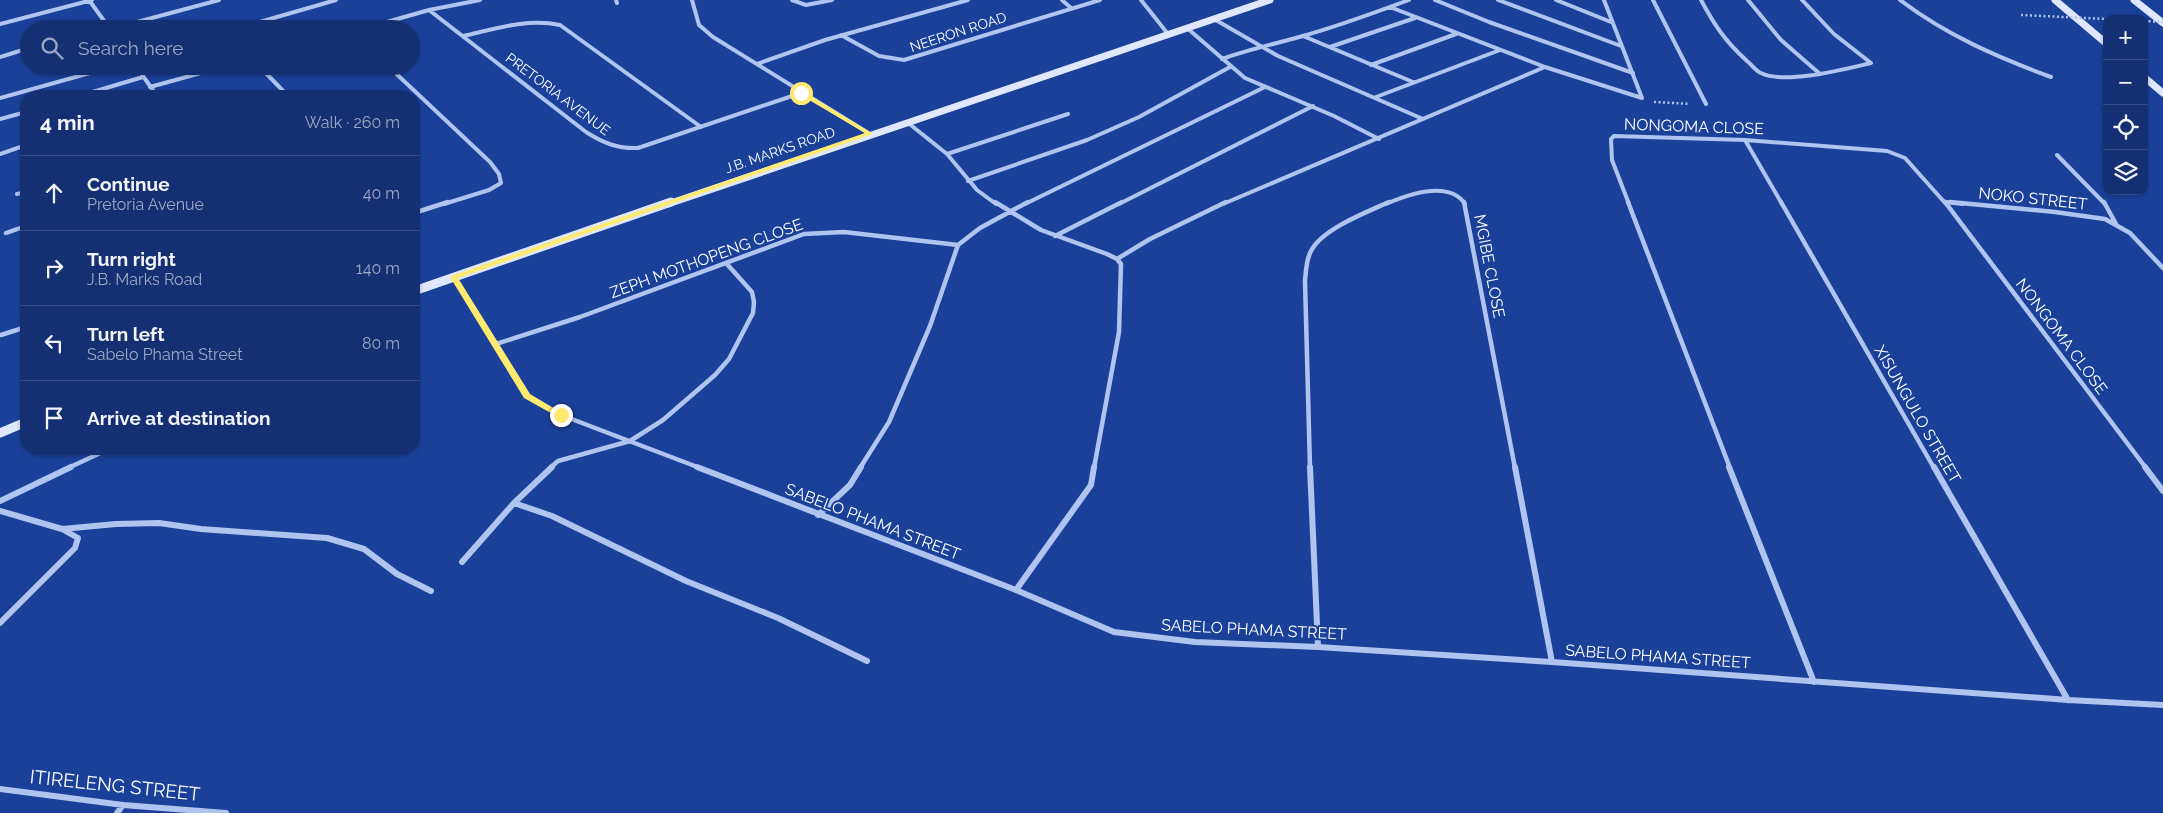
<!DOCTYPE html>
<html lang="en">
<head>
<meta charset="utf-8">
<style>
  :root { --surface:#143073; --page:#1d3878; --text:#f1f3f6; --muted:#9da9c4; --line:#334b85 }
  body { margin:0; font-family:Raleway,sans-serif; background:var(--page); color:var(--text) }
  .controls { position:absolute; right:15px; top:15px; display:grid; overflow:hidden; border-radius:10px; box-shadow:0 1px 4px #0004 }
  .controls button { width:45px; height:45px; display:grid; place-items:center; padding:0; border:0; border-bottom:1px solid var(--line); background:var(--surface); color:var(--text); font:25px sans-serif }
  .stop { position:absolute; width:15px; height:15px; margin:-11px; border:4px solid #ffea70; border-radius:50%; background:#fff }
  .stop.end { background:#ffea70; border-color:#fff; box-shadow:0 1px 5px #0008 }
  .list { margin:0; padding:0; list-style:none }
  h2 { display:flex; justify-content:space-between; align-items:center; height:65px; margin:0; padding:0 20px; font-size:21px }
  h2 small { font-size:16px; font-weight:400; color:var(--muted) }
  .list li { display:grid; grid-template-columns:32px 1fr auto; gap:15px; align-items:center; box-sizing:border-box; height:75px; padding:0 20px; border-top:1px solid var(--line) }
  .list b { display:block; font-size:19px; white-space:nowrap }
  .list p { margin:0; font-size:16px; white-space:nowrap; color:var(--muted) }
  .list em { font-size:16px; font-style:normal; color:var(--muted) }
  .icon { flex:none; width:28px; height:28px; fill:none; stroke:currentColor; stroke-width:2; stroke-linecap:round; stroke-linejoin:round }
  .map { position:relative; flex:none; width:2163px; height:813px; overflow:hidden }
  .search { position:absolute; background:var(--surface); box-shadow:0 1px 4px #0004; left:20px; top:20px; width:400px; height:55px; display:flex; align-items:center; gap:12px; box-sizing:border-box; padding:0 18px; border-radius:28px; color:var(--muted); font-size:19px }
  .panel { position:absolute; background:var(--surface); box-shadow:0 1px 4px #0004; left:20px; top:90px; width:400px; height:365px; border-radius:20px }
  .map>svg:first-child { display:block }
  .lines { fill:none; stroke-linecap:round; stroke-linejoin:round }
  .path { stroke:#b0c4f0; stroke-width:2.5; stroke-dasharray:2 2.5; stroke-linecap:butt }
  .street-far2 { stroke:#b0c4f0; stroke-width:4 }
  .street-far1 { stroke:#b0c4f0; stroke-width:4.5 }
  .street { stroke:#b0c4f0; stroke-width:6 }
  .secondary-far1 { stroke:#dee7fb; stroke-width:7 }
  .secondary { stroke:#dee7fb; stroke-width:9 }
  .path-bridge { stroke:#b0c4f0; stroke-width:2.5; stroke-dasharray:2 2.5; stroke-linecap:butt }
  .route { fill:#ffea70 }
  .labels { text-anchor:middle; stroke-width:4; stroke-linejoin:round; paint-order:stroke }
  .far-street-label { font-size:14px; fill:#fff; stroke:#1b4099 }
  .street-label { font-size:16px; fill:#fff; stroke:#1b4099 }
  .near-street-label { font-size:19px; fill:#fff; stroke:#1b4099 }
</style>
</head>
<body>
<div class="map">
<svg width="2163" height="813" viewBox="0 0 2163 813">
  <rect width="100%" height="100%" fill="#1b4099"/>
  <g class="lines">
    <!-- path -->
    <path class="path" d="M1654,102L1690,104"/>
    <!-- street-far2 -->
    <path class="street-far2" d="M89,0L110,29
      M616,0L617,3
      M692,0L699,25L713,37L870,134
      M792,0L806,5L832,0
      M1062,0L1071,8
      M1141,0L1168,34
      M1435,0L1489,22L1633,73
      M1498,0L1621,46
      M1556,0L1611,22
      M1604,0L1642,98
      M1653,0L1706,104
      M1701,0C1715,26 1725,41 1747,61C1751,64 1756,71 1761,73C1785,85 1845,69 1871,63L1834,34L1802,0
      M1748,0L1781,40L1820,74
      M1900,0C1946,35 1997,57 2051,77
      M1390,7L1545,67L1642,98
      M429,10L586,132C603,143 618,149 638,148L801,93
      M1214,19L1278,56L1423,119
      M0,24L92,0
      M1187,28L1245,78L1334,116L1379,139
      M94,29L107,25
      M111,29L219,0
      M235,29L336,0
      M362,29L429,10L480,0
      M841,35L879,56L904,60L1100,0
      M463,36C495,29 527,18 560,25L701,127
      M1303,36L1413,82
      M1330,47L1415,18
      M0,57L29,48
      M1222,59C1250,49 1275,44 1303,36C1339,26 1374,13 1409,0
      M757,64L825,40L968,0
      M1371,65L1456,34
      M136,66L157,96
      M259,66L288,96
      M388,66L490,162L499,174L501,183L489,190L444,204
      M150,87L226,66
      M79,96L143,77
      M1376,97L1500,50
      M0,98L115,66
      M0,119L26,112
      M907,122L947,154L977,190L996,204
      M1745,140L1782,204
      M0,154L26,145
      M947,154L1068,114
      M2057,155L2105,204
      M968,181L1087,140L1139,117L1230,67
      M17,194L26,192
      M1945,202L1963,204
      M1025,204L1265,87
      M1119,204L1313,106
      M1223,204L1545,67
      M1386,204C1407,195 1449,180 1465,204
      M1629,204L1612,160L1611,139L1614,136L1745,140L1887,151L1905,158L1946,204"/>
    <!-- street-far1 -->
    <path class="street-far1" d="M995,202L1041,230L1107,254L1117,259L1121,264L1119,332L1094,468
      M1464,202L1515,468
      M1628,202L1730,468
      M1781,202L1934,468
      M1945,202L2146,468
      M1950,202L2055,212L2105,219L2130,233L2163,268
      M2104,202L2116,224
      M414,213L448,202
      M6,233L26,226
      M1055,236L1122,202
      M1117,259L1150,239L1226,202
      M454,277L527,396L561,415L700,468
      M1,335L26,327
      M496,344L580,317L804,234L844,232L958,245
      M68,468L109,449
      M550,468L558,461L630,441L663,420L715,375L729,359L753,313L754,302L752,292L726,263
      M860,468L889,422L930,326L958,245L980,228L1028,202
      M1310,468L1305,281C1306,271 1306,260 1311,251C1322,229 1367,212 1389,202"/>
    <!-- street -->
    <path class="street" d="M697,467L1016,590L1114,632L1195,642L1318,647L1552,662L2068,700L2163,705
      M1310,467L1318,647
      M1515,467L1552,662
      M1729,467L1814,682
      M1934,467L2068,700
      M2145,467L2163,491
      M0,501L71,467
      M514,503L552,516L686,581L778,618L867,661
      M0,511L62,529L78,538L75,548L0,623
      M818,515L850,485L861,467
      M62,529L116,524L159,523L201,529L327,538L364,549L397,574L431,591
      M462,562L514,503L552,467
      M1016,590L1091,485L1094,467
      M0,789L123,805L226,813
      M117,813L123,805"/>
    <!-- secondary-far1 -->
    <path class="secondary-far1" d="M2055,0L2107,44
      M2134,0L2163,23
      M2144,77L2163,93
      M668,204L1270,0"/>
    <!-- secondary -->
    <path class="secondary" d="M414,291L671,202
      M0,433L26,422"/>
    <!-- path-bridge -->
    <path class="path-bridge" d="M2021,15L2107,19
      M2144,21L2163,22"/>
  </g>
  <!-- route -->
  <path class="route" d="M799,91H803L873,134L458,278L530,394L565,415L561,418L558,417L524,398L450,277L451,276L865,133L799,94Z"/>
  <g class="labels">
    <!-- far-street labels -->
    <g class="far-street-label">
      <text transform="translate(958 32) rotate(-18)" y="5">NEERON ROAD</text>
      <text transform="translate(558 94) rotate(37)" y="5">PRETORIA AVENUE</text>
      <text transform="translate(780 150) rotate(-19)" y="5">J.B. MARKS ROAD</text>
    </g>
    <!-- street labels -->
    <g class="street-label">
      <text transform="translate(1694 126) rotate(2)" y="6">NONGOMA CLOSE</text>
      <text transform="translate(2033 198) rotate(6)" y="6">NOKO STREET</text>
      <text transform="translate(706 258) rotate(-20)" y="6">ZEPH MOTHOPENG CLOSE</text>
      <text transform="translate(1490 266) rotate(79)" y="6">MGIBE CLOSE</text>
      <text transform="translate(2062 336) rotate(53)" y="6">NONGOMA CLOSE</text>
      <text transform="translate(1918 414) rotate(60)" y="6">XISUNGULO STREET</text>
      <text transform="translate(873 521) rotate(21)" y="6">SABELO PHAMA STREET</text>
      <text transform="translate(1254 629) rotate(3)" y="6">SABELO PHAMA STREET</text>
      <text transform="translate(1658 656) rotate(4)" y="6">SABELO PHAMA STREET</text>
    </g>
    <!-- near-street labels -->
    <g class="near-street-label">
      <text transform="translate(115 785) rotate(6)" y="7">ITIRELENG STREET</text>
    </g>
  </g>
</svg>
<div class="controls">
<button>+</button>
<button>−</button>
<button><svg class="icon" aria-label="locate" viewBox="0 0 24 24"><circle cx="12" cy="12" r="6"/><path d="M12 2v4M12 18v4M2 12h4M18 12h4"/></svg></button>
<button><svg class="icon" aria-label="layers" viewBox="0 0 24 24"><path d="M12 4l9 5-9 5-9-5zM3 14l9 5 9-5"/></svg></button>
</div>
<div class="stop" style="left:801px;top:93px"></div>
<div class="stop end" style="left:561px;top:415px"></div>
<div class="search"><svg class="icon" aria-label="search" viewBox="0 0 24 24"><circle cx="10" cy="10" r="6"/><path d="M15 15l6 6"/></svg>Search here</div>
<section class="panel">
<h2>4 min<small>Walk · 260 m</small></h2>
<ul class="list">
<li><svg class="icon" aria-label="ahead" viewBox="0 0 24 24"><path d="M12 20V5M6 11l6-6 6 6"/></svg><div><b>Continue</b><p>Pretoria Avenue</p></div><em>40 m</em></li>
<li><svg class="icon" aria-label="right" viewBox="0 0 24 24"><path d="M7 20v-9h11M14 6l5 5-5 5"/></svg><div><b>Turn right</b><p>J.B. Marks Road</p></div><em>140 m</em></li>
<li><svg class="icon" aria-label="left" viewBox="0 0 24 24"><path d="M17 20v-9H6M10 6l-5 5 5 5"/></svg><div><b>Turn left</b><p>Sabelo Phama Street</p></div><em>80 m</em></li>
<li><svg class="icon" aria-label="arrive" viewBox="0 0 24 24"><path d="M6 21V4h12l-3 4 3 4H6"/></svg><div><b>Arrive at destination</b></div></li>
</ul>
</section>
</div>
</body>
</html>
